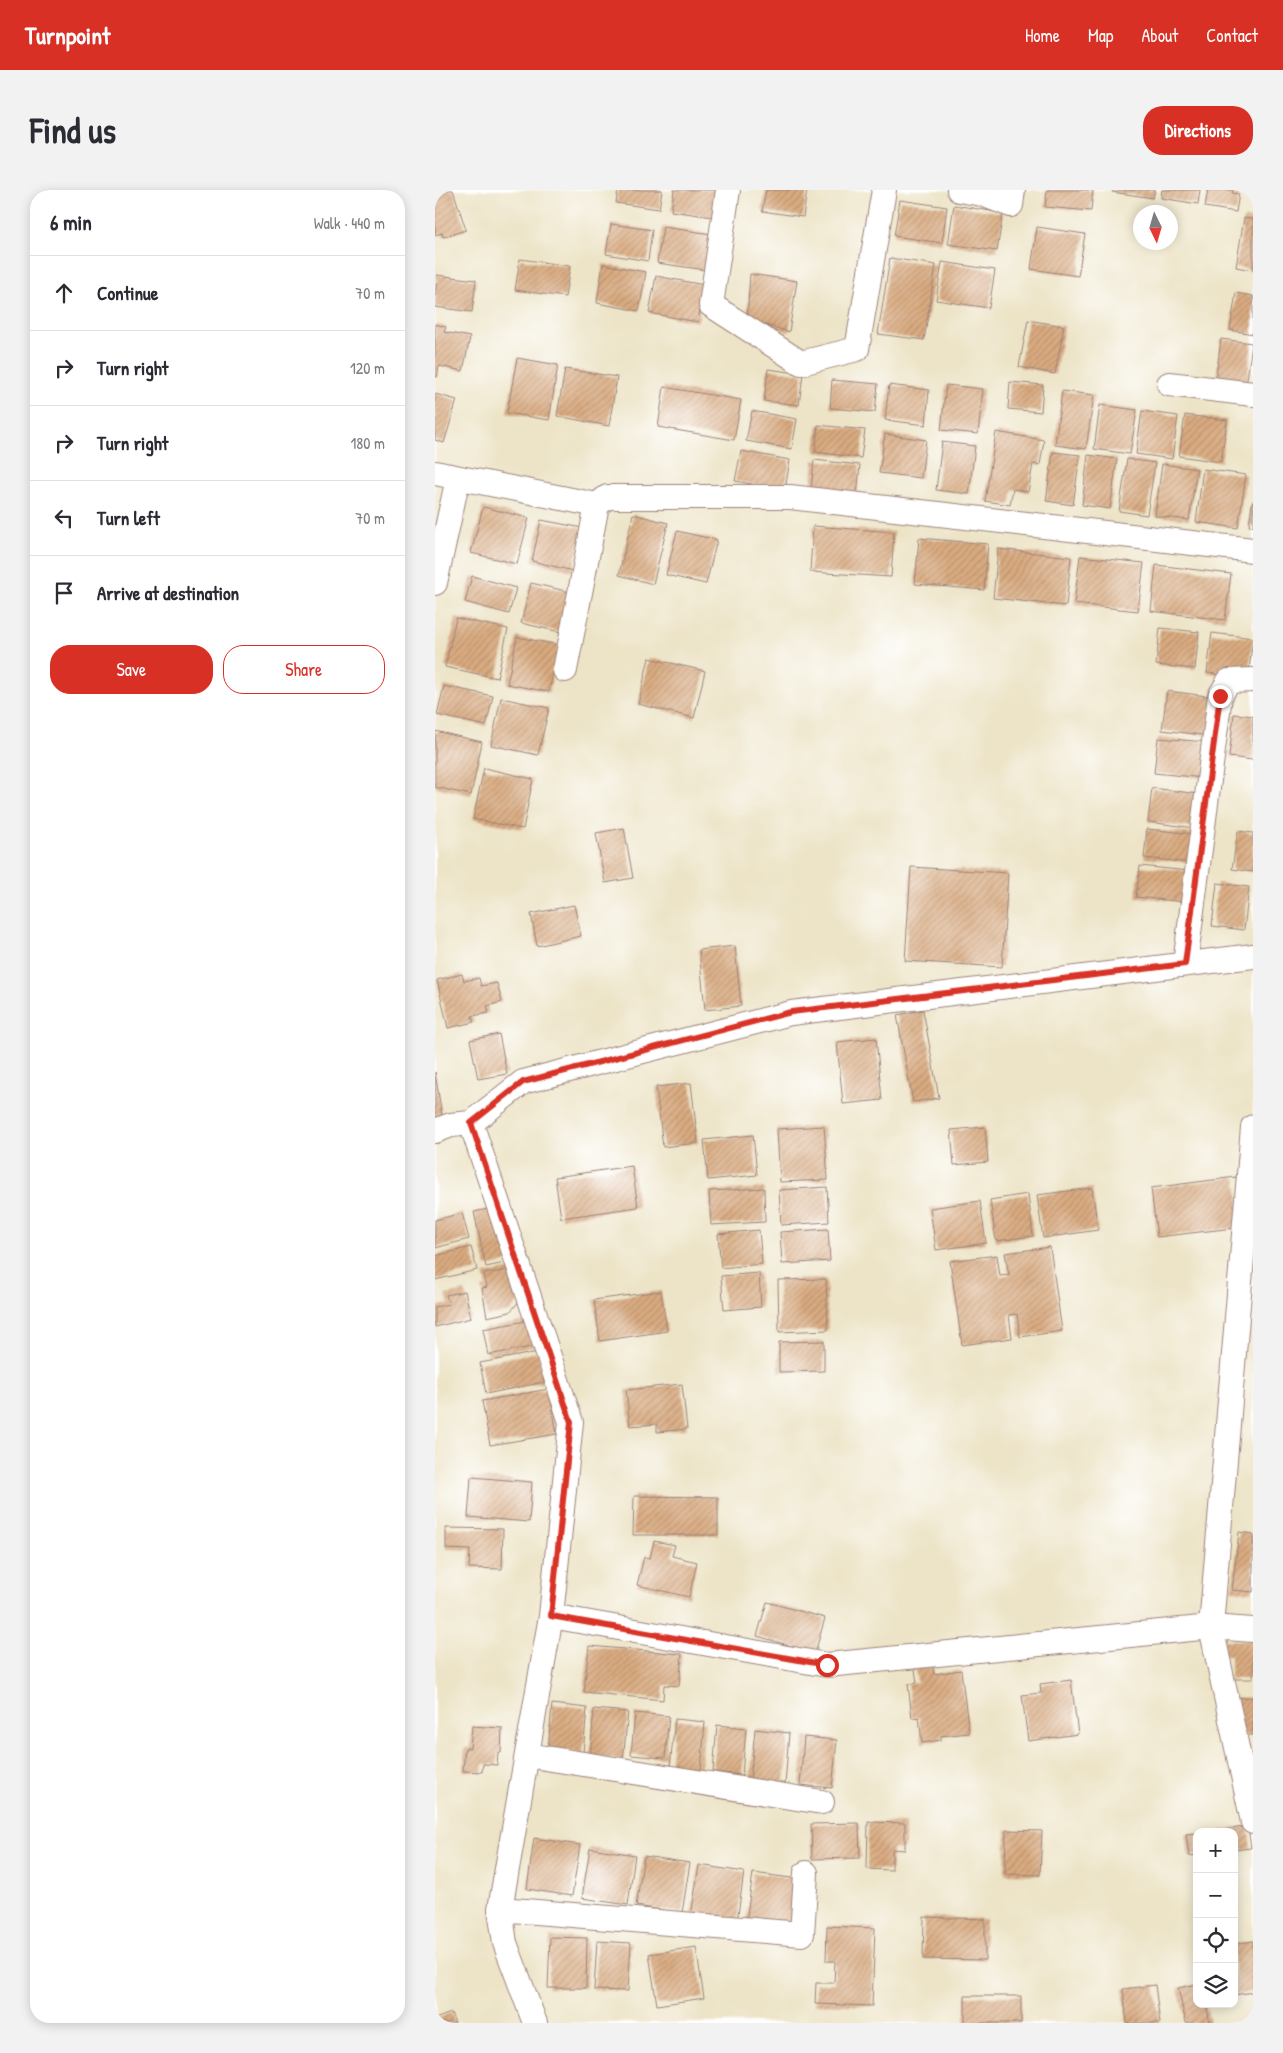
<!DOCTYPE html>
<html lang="en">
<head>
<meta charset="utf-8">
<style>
  :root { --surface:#fff; --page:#f2f2f3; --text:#2b2b33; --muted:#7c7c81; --line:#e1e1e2; --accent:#d93025 }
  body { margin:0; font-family:"Patrick Hand",sans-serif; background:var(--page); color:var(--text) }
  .controls { position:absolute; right:15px; bottom:15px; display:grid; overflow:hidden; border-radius:10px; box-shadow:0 2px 12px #0003 }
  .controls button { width:45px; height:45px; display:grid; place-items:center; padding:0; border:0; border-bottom:1px solid var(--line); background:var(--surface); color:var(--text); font:25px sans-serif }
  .compass { position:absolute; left:698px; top:15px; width:45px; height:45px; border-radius:50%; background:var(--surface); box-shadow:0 2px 12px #0003; rotate:175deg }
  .stop { position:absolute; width:15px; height:15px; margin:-11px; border:4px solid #d93025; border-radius:50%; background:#fff }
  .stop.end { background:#d93025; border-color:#fff; box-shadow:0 1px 5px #0008 }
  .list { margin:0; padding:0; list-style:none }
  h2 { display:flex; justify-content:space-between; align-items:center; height:65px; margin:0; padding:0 20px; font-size:21px }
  h2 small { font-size:16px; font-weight:400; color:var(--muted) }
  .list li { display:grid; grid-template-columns:32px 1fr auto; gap:15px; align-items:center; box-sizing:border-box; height:75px; padding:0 20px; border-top:1px solid var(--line) }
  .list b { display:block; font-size:19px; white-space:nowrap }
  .list em { font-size:16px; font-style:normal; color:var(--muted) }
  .actions { display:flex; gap:10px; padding:15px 20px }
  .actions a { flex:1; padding:11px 0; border:1px solid var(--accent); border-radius:20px; text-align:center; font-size:18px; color:var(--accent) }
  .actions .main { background:var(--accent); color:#fff }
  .icon { flex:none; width:28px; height:28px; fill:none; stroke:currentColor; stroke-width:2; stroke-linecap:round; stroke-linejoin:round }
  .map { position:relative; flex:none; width:818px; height:1833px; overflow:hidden; border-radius:20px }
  header { display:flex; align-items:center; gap:30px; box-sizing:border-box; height:70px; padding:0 25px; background:var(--accent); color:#fff }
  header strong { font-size:24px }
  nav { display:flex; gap:28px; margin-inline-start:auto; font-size:18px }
  .intro { display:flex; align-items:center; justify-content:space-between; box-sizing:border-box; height:120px; padding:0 30px }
  h1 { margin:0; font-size:35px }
  .button { padding:12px 22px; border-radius:20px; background:var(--accent); color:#fff; font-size:18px; font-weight:700 }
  main { display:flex; gap:30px; padding:0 30px }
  aside { flex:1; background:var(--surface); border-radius:20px; box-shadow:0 2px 12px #0003 }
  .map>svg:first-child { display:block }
  .building { fill:url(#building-hatch) }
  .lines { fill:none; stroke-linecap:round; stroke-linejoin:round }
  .street-casing { stroke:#9c8279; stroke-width:26 }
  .street { stroke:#fff; stroke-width:24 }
  .route { stroke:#d93025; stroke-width:6 }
</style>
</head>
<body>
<header>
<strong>Turnpoint</strong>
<nav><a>Home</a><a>Map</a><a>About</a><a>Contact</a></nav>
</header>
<div class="intro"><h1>Find us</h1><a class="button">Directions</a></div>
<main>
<aside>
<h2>6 min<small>Walk · 440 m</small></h2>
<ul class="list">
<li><svg class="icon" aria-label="ahead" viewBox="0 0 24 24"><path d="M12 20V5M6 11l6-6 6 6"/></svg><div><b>Continue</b></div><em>70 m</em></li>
<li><svg class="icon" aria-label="right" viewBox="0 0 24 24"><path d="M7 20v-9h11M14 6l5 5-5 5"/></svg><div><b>Turn right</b></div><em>120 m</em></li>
<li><svg class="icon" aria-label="right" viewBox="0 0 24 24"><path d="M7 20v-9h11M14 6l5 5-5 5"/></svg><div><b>Turn right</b></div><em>180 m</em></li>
<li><svg class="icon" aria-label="left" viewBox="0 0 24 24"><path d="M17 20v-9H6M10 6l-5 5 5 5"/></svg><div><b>Turn left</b></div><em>70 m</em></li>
<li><svg class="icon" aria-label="arrive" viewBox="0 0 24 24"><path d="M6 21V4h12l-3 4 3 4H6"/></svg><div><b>Arrive at destination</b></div></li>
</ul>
<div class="actions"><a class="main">Save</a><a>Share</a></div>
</aside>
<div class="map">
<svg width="818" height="1833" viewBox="0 0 818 1833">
  <defs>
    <pattern id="building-hatch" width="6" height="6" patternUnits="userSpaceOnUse" patternTransform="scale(1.25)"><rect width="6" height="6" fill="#daac81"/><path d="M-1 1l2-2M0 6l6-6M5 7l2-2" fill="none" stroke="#b38b6a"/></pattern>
  </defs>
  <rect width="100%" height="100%" fill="#fff"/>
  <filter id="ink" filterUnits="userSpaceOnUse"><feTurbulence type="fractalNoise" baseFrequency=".02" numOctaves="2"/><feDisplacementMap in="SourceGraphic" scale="10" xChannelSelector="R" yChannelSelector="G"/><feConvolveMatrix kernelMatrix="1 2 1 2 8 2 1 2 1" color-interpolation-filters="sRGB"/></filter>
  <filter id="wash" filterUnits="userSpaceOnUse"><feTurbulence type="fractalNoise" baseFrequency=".0096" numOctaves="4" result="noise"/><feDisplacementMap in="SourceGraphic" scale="20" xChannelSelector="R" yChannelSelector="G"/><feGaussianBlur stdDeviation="1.12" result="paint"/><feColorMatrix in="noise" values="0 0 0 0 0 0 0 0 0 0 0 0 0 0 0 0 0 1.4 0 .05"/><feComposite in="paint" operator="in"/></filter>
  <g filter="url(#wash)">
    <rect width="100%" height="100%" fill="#ede4c7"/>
    <g id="blocks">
      <!-- building -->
      <path class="building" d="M0,0H18L31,40L8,47L7,43L0,45Z
        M183,0H227L224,19L181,13Z
        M239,0H289L285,28L236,21Z
        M331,0H372L368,27L327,21Z
        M612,0H658L656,21L610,17Z
        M678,0H720L718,8L677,2Z
        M727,0H765L763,14L726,8Z
        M773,0H798L797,3L804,4L801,22L770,17Z
        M465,10L512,17L507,53L459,46Z
        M519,15L568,23L562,61L513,54Z
        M809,28L818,29V80L801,77Z
        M176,34L217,40L213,71L171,64Z
        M228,37L277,44L271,80L222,73Z
        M602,37L650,44L643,86L596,79Z
        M455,68L501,75L489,150L443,144Z
        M85,69L135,76L130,107L80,100Z
        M507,72L560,80L554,118L501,110Z
        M168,74L211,82L204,121L162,113Z
        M315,84L362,91L354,142L312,129Z
        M2,85L41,90L37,122L0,117Z
        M221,86L269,95L263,132L214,123Z
        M801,103L818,106V144L795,140Z
        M593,130L629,136L620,184L584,177Z
        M0,134L11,137L9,142L35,147L28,181L4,176L2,187H0Z
        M786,149L817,153L811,197L780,194Z
        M82,168L123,175L114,230L72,223Z
        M130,179L182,187L174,236L122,226Z
        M333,179L368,184L364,215L329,211Z
        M397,190L443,194L440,222L395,218Z
        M575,192L608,195L606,222L573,219Z
        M454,195L494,200L491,235L450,230Z
        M511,195L548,199L543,244L506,240Z
        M229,197L306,210L299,250L223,237Z
        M627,201L659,205L651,259L620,255Z
        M0,204L22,210L9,253L0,250Z
        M665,215L702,220L695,264L659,259Z
        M317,221L362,229L357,259L311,251Z
        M707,221L743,226L737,269L701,264Z
        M750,225L792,230L786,272L744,266Z
        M383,235L430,240L426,268L380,262Z
        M561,242L609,250L605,275L598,274L593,302L578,299L575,315L550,311Z
        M450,244L491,250L486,288L444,283Z
        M507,252L540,256L534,304L501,300Z
        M306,261L355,270L350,300L300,291Z
        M618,262L645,265L638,315L611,311Z
        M653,265L682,269L675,319L647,315Z
        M692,269L720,273L712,325L684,321Z
        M379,270L425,275L422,306L376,301Z
        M727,274L762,279L754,330L720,326Z
        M768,279L811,285L803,338L761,332Z
        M817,312H818V336H814Z
        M48,317L94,328L82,374L36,363Z
        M198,324L233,333L218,394L184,385Z
        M106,330L148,338L138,381L97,371Z
        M378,336L459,342L456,387L375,382Z
        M242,341L282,350L271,394L231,385Z
        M484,348L553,354L549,400L480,394Z
        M563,359L636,367L631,416L558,408Z
        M645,366L709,373L703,421L639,414Z
        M721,375L796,384L790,430L716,421Z
        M37,386L81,398L74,424L30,412Z
        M96,393L135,402L125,442L86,433Z
        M21,428L73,439L62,488L10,477Z
        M725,438L764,442L760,479L721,475Z
        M777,443L818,448L813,488L772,483Z
        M82,447L124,455L114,502L72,494Z
        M214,468L270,481L259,528L203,514Z
        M9,496L58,506L51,536L2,525Z
        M732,501L780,507L775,546L727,540Z
        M66,508L114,518L103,565L56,555Z
        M799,524L818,526V570L794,567Z
        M0,541L47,552L36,605L0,597Z
        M723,548L772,552L769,588L719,583Z
        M49,578L98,589L88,639L38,629Z
        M717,598L764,604L760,638L713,632Z
        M189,638L198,688L170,693L161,643Z
        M712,639L759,644L756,673L709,668Z
        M803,641L818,643V682L797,679Z
        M705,676L754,681L750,712L701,707Z
        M476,677L573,683L567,777L470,771Z
        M782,693L814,697L809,740L777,736Z
        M139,715L146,746L102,756L96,724Z
        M300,756L306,816L270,820L264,760Z
        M27,784L29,791L44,788L46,796L62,793L67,812L52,816L54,823L37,826L39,832L13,838L2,790Z
        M488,820L504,908L478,912L462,825Z
        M64,844L72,884L43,889L35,850Z
        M441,848L447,910L408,914L402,852Z
        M0,882L7,926L0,927Z
        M256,893L263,953L228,957L221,897Z
        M389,936L393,990L345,992L342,939Z
        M550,937L553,972L519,975L516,940Z
        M318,945L322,985L273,990L269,950Z
        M197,976L203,1017L126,1028L120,987Z
        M801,987L807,1037L722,1047L716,998Z
        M392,997L394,1032L346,1035L344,1000Z
        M329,998L330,1032L276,1035L274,1001Z
        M657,998L663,1040L608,1048L602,1005Z
        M593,1004L598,1046L561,1051L555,1010Z
        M545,1011L551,1053L501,1060L495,1018Z
        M67,1016L79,1071L51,1077L39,1022Z
        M27,1023L34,1049L0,1058V1030Z
        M393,1039L395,1071L347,1074L345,1042Z
        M324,1040L327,1074L286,1078L283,1044Z
        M36,1057L42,1080L0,1090V1066Z
        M615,1057L627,1141L585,1147L582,1124L574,1125L577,1148L527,1155L515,1071L562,1065L565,1086L574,1085L570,1063Z
        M91,1077L86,1109L75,1122L52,1127L47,1098L52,1097L49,1084Z
        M324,1083L326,1117L289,1120L286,1086Z
        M391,1089L393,1140L344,1142L343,1090Z
        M30,1101L36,1128L0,1137V1117L14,1114L11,1105Z
        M226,1101L232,1141L165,1151L159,1110Z
        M96,1130L101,1156L53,1165L48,1139Z
        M389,1151V1181L344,1182V1152Z
        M103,1162L109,1192L51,1204L45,1173Z
        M247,1194L252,1239L222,1242V1234L195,1236L191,1200Z
        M114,1199L122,1244L55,1255L47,1211Z
        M36,1287L97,1292L94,1332L33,1327Z
        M199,1306L283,1307V1345H198Z
        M11,1338L68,1339L67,1379L34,1378L35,1360L11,1359Z
        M804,1342L818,1344V1402L797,1400Z
        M219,1351L240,1355L237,1366L262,1372L254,1407L202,1395L209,1367L215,1368Z
        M332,1412L390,1428L380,1463L322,1446Z
        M789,1450H818V1489H795V1465H789Z
        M154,1456L247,1464L244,1496L229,1495L228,1510L149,1502Z
        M498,1477L499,1484L526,1480L534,1543L506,1546V1550L487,1553L484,1527L477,1528L473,1494L482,1493L480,1479Z
        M636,1490L643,1544L593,1551L587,1505L606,1503L605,1494Z
        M818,1507V1545H800V1508Z
        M117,1514L152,1518L148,1563L113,1560Z
        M159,1519L193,1522L188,1570L155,1567Z
        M200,1523L234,1526L230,1568L196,1565Z
        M240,1529L270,1532L266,1580L235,1577Z
        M282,1535L311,1538L307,1585L278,1582Z
        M37,1536L67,1538L66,1563L63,1562L62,1575L48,1574L47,1582L28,1581L30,1558H35Z
        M320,1539L354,1543L350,1595L315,1592Z
        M369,1547L402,1550L397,1598L365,1595Z
        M433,1632L470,1633V1660L457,1659V1680L432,1679Z
        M424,1633L425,1668L377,1669L376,1634Z
        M813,1636L816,1658L799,1660V1642H780Z
        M571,1640L607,1641L605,1685L570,1684Z
        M762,1643V1665L754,1666L751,1644Z
        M99,1648L145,1655L137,1706L92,1699Z
        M155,1658L200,1665L193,1715L147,1708Z
        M209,1666L255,1673L247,1723L201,1716Z
        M264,1675L309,1682L302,1732L256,1726Z
        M318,1683L364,1689L356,1740L311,1733Z
        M489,1727L550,1729V1770L488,1769Z
        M392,1736L440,1738L437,1816L380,1814L381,1793H399L400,1771H391Z
        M115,1747L152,1748L151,1798H113Z
        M162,1751L196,1753L193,1801L159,1800Z
        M818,1751V1802L799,1805V1754Z
        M261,1757L269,1808L222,1815L214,1764Z
        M762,1794V1814H771L775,1833H751L743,1798Z
        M720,1795L725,1833H692L688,1799Z
        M530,1806H586V1833H530Z
        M16,1823L20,1833H0V1829Z"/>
    </g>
  </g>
  <g filter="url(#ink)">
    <use href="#blocks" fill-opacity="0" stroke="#9c8279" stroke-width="1"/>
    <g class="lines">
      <defs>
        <path id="street" d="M293,0L276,115L366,173L422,159L449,0
          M524,0L547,4L576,15L578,0
          M734,194L818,204
          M0,283L162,315
          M0,393L23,288
          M130,480L162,315L172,307H355L818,360
          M750,774L785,506L794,491L818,490
          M36,933L136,1232L116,1426L65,1719L70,1753L100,1833
          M818,937L776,1437L818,1632
          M0,941L16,935L36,933L88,892L356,823L818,766
          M116,1426L392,1475L776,1437L818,1440
          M92,1565L387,1612
          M65,1719L367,1744L371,1683"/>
      </defs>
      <!-- street casing -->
      <use href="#street" class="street-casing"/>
      <!-- street -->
      <use href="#street" class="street"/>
    </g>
  </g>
  <g class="lines" filter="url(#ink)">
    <!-- route -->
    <path class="route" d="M392,1475L116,1426L136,1232L36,933L88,892L356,822L750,774L785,506"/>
  </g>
</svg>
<div class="controls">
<button>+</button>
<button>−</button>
<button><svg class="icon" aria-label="locate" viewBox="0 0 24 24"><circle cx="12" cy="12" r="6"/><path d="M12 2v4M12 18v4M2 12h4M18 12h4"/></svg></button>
<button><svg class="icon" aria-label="layers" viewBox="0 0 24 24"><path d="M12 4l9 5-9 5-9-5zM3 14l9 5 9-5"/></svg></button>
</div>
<svg class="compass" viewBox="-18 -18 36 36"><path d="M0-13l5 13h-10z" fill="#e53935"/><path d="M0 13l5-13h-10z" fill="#7c7c81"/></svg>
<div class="stop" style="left:392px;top:1475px"></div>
<div class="stop end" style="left:785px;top:506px"></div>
</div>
</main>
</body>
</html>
